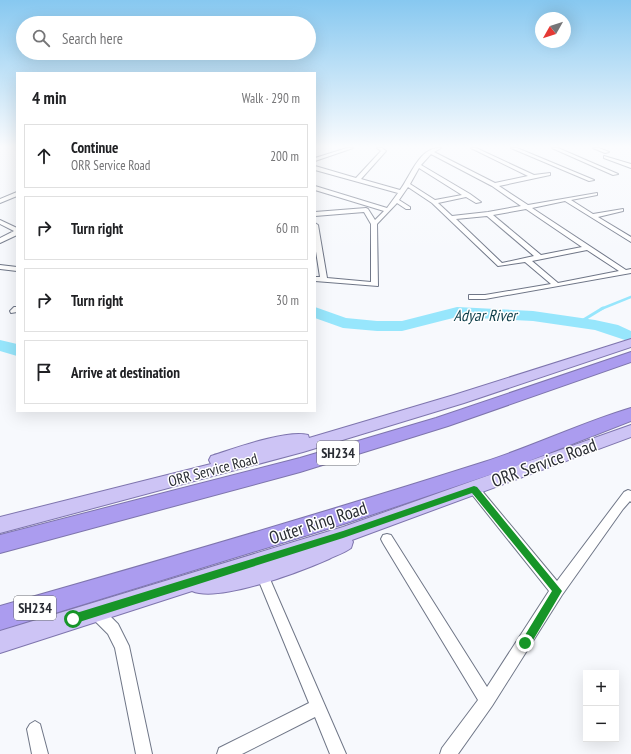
<!DOCTYPE html>
<html lang="en">
<head>
<meta charset="utf-8">
<style>
  :root { --surface:#fff; --page:#f6f6f6; --text:#202124; --muted:#757577; --line:#e0e0e0 }
  body { margin:0; font-family:"PT Sans Narrow",sans-serif; background:var(--page); color:var(--text) }
  .controls { position:absolute; right:12px; bottom:12px; display:grid; overflow:hidden; border-radius:0px; box-shadow:0 4px 16px #0002 }
  .controls button { width:36px; height:36px; display:grid; place-items:center; padding:0; border:0; border-bottom:1px solid var(--line); background:var(--surface); color:var(--text); font:20px sans-serif }
  .compass { position:absolute; left:535px; top:12px; width:36px; height:36px; border-radius:50%; background:var(--surface); box-shadow:0 4px 16px #0002; rotate:231deg }
  .stop { position:absolute; width:12px; height:12px; margin:-9px; border:3px solid #179528; border-radius:50%; background:#fff }
  .stop.end { background:#179528; border-color:#fff; box-shadow:0 1px 4px #0008 }
  .list { margin:0; padding:0; list-style:none }
  h2 { display:flex; justify-content:space-between; align-items:center; height:52px; margin:0; padding:0 16px; font-size:17px }
  h2 small { font-size:13px; font-weight:400; color:var(--muted) }
  .list li { display:grid; grid-template-columns:26px 1fr auto; gap:12px; align-items:center; box-sizing:border-box; height:64px; margin:0 8px 8px; padding:0 8px; border:1px solid var(--line); border-radius:0px }
  .list b { display:block; font-size:15px; white-space:nowrap }
  .list p { margin:0; font-size:13px; white-space:nowrap; color:var(--muted) }
  .list em { font-size:13px; font-style:normal; color:var(--muted) }
  .icon { flex:none; width:22px; height:22px; fill:none; stroke:currentColor; stroke-width:2; stroke-linecap:round; stroke-linejoin:round }
  .map { position:relative; flex:none; width:631px; height:754px; overflow:hidden }
  .search { position:absolute; background:var(--surface); box-shadow:0 4px 16px #0002; left:16px; top:16px; width:300px; height:44px; display:flex; align-items:center; gap:10px; box-sizing:border-box; padding:0 14px; border-radius:22px; color:var(--muted); font-size:15px }
  .panel { position:absolute; background:var(--surface); box-shadow:0 4px 16px #0002; left:16px; top:72px; width:300px; height:340px; border-radius:0px }
  .map>svg:first-child { display:block }
  .lines { fill:none; stroke-linecap:round; stroke-linejoin:round }
  .stream-far1 { stroke:#97e6fc; stroke-width:2.5 }
  .stream { stroke:#97e6fc; stroke-width:3 }
  .river { fill:#97e6fc; fill-rule:evenodd }
  .street-casing { stroke:#6f7687; stroke-width:2 }
  .primary-casing { stroke:#7e75ad; stroke-width:2 }
  .highway-casing { stroke:#7e75ad; stroke-width:2 }
  .street { fill:#fff; fill-rule:evenodd }
  .primary { fill:#cdc4f5; fill-rule:evenodd }
  .highway { fill:#ab9cef; fill-rule:evenodd }
  .route { fill:#179528 }
  .labels { text-anchor:middle; stroke-width:3; stroke-linejoin:round; paint-order:stroke }
  .shield { fill:#fff; stroke:#696b70; stroke-width:1 }
  .shield-label { font-size:14px; font-weight:bold; fill:#292c33 }
  .street-label { font-size:15px; fill:#292c33; stroke:#fff }
  .water-label { font-size:16px; font-style:italic; fill:#0e3e4a; stroke:#fff }
  .near-street-label { font-size:18px; fill:#292c33; stroke:#fff }
</style>
</head>
<body>
<div class="map">
<svg width="631" height="754" viewBox="0 0 631 754">
  <rect width="100%" height="100%" fill="#f7f9fd"/>
  <g class="lines">
    <!-- stream-far1 -->
    <path class="stream-far1" d="M601,309L631,297"/>
    <!-- stream -->
    <path class="stream" d="M580,322L603,308"/>
    <!-- river -->
    <path class="river" d="M315,307L346,318L377,321H402L457,307L533,311L595,320L618,325L631,331V342L595,330L533,321L457,317L402,331H377L343,328L315,318Z
      M0,340L17,344V356L0,351Z"/>
    <defs>
      <path id="street" d="M347,148H353L315,161V158Z
        M377,148H382L386,151L361,179L400,190C411,175 420,146 441,148L434,152L495,183L528,176L471,148H476L534,175L550,173V175L499,186L528,205L597,193V195L571,200L593,214L623,209V211L598,217L631,237V242L565,201L532,208L626,270L631,269V273L485,299H469V295H485L551,284L525,262L498,266L432,203L408,187L399,200L410,207V209H406L397,203L377,224L378,286L315,281V277H320L315,245V223L318,225L327,278L371,282V224L364,212L315,216V212L366,208L368,209L375,220L384,211L315,190V186L387,208L398,193L315,170V166L356,178L381,151ZM431,154L492,186L521,206L488,212L452,216L438,203L466,197L476,203L481,202L470,194L421,165ZM419,168L462,195L435,200L410,184ZM526,209L582,247L541,255L493,215ZM487,216L534,256L502,263L456,219ZM587,250L619,271L558,283L532,261Z
        M511,148H517L594,180L589,181Z
        M552,148H558L618,174L613,175Z
        M593,148H599L609,152L605,153Z
        M604,156L631,164V168L604,158Z
        M17,192V196L0,203V199Z
        M0,220L17,228V235L0,243V238L14,231L0,224Z
        M0,265L17,267V271L0,269Z
        M14,307H17V312L11,313L10,311Z
        M474,485L478,486L557,581L624,492L628,490L631,491V502L630,501L623,509L562,595L492,706L458,754H440L442,748L478,700L383,543L381,539L383,535L387,534L391,535L487,687L549,591L470,492L468,489L470,486Z
        M262,568L266,570L346,754H330L315,717L242,754H217L219,748L309,703L256,574L258,570Z
        M96,606L101,607L118,624L129,646L152,754H136L115,648L108,634L91,617L89,612L91,607Z
        M35,721L40,724L48,754H32L27,729L30,724Z"/>
      <path id="primary" d="M631,339V347L464,403L303,452L0,533V517L211,464L209,460L211,456C233,449 287,429 308,435L309,438L454,395Z
        M631,425V437L352,540L353,542C352,544 352,546 351,548C346,552 335,556 329,559C302,571 219,603 192,591L0,653V631L343,527Z"/>
      <path id="highway" d="M631,352V362L448,426L300,472L0,553V535L300,458L436,418Z
        M631,408V421L516,466L347,523L0,630V606C162,560 324,513 484,462C534,446 581,423 631,408Z"/>
    </defs>
    <!-- street casing -->
    <use href="#street" class="street-casing"/>
    <!-- primary casing -->
    <use href="#primary" class="primary-casing"/>
    <!-- highway casing -->
    <use href="#highway" class="highway-casing"/>
    <!-- street -->
    <use href="#street" class="street"/>
    <!-- primary -->
    <use href="#primary" class="primary"/>
    <!-- highway -->
    <use href="#highway" class="highway"/>
  </g>
  <!-- sky -->
  <linearGradient id="sky" x2="0" y2="1"><stop stop-color="#87c8f0"/><stop offset="0.58" stop-color="#fbfcfe"/><stop offset="1" stop-color="#fbfcfe" stop-opacity="0"/></linearGradient>
  <rect width="631" height="253" fill="url(#sky)"/>
  <!-- route -->
  <path class="route" d="M474,486L477,487L562,591L529,647L525,648L522,647L520,643L522,640L552,591L472,493L343,538L73,624L70,622L69,619L70,615L73,614L343,531Z"/>
  <g class="labels">
    <!-- shield labels -->
    <g class="shield">
      <rect x="317" y="441" width="42" height="24" rx="3"/>
      <rect x="14" y="596" width="42" height="24" rx="3"/>
    </g>
    <g class="shield-label">
      <text x="338" y="458">SH234</text>
      <text x="35" y="613">SH234</text>
    </g>
    <!-- street labels -->
    <g class="street-label">
      <text transform="translate(213 470) rotate(-15)" y="5">ORR Service Road</text>
    </g>
    <!-- water labels -->
    <g class="water-label">
      <text x="485" y="321">Adyar River</text>
    </g>
    <!-- near-street labels -->
    <g class="near-street-label">
      <text transform="translate(544 463) rotate(-20)" y="6">ORR Service Road</text>
      <text transform="translate(318 523) rotate(-18)" y="6">Outer Ring Road</text>
    </g>
  </g>
</svg>
<div class="controls">
<button>+</button>
<button>−</button>
</div>
<svg class="compass" viewBox="-18 -18 36 36"><path d="M0-13l5 13h-10z" fill="#e53935"/><path d="M0 13l5-13h-10z" fill="#757577"/></svg>
<div class="stop" style="left:73px;top:619px"></div>
<div class="stop end" style="left:525px;top:643px"></div>
<div class="search"><svg class="icon" aria-label="search" viewBox="0 0 24 24"><circle cx="10" cy="10" r="6"/><path d="M15 15l6 6"/></svg>Search here</div>
<section class="panel">
<h2>4 min<small>Walk · 290 m</small></h2>
<ul class="list">
<li><svg class="icon" aria-label="ahead" viewBox="0 0 24 24"><path d="M12 20V5M6 11l6-6 6 6"/></svg><div><b>Continue</b><p>ORR Service Road</p></div><em>200 m</em></li>
<li><svg class="icon" aria-label="right" viewBox="0 0 24 24"><path d="M7 20v-9h11M14 6l5 5-5 5"/></svg><div><b>Turn right</b></div><em>60 m</em></li>
<li><svg class="icon" aria-label="right" viewBox="0 0 24 24"><path d="M7 20v-9h11M14 6l5 5-5 5"/></svg><div><b>Turn right</b></div><em>30 m</em></li>
<li><svg class="icon" aria-label="arrive" viewBox="0 0 24 24"><path d="M6 21V4h12l-3 4 3 4H6"/></svg><div><b>Arrive at destination</b></div></li>
</ul>
</section>
</div>
</body>
</html>
